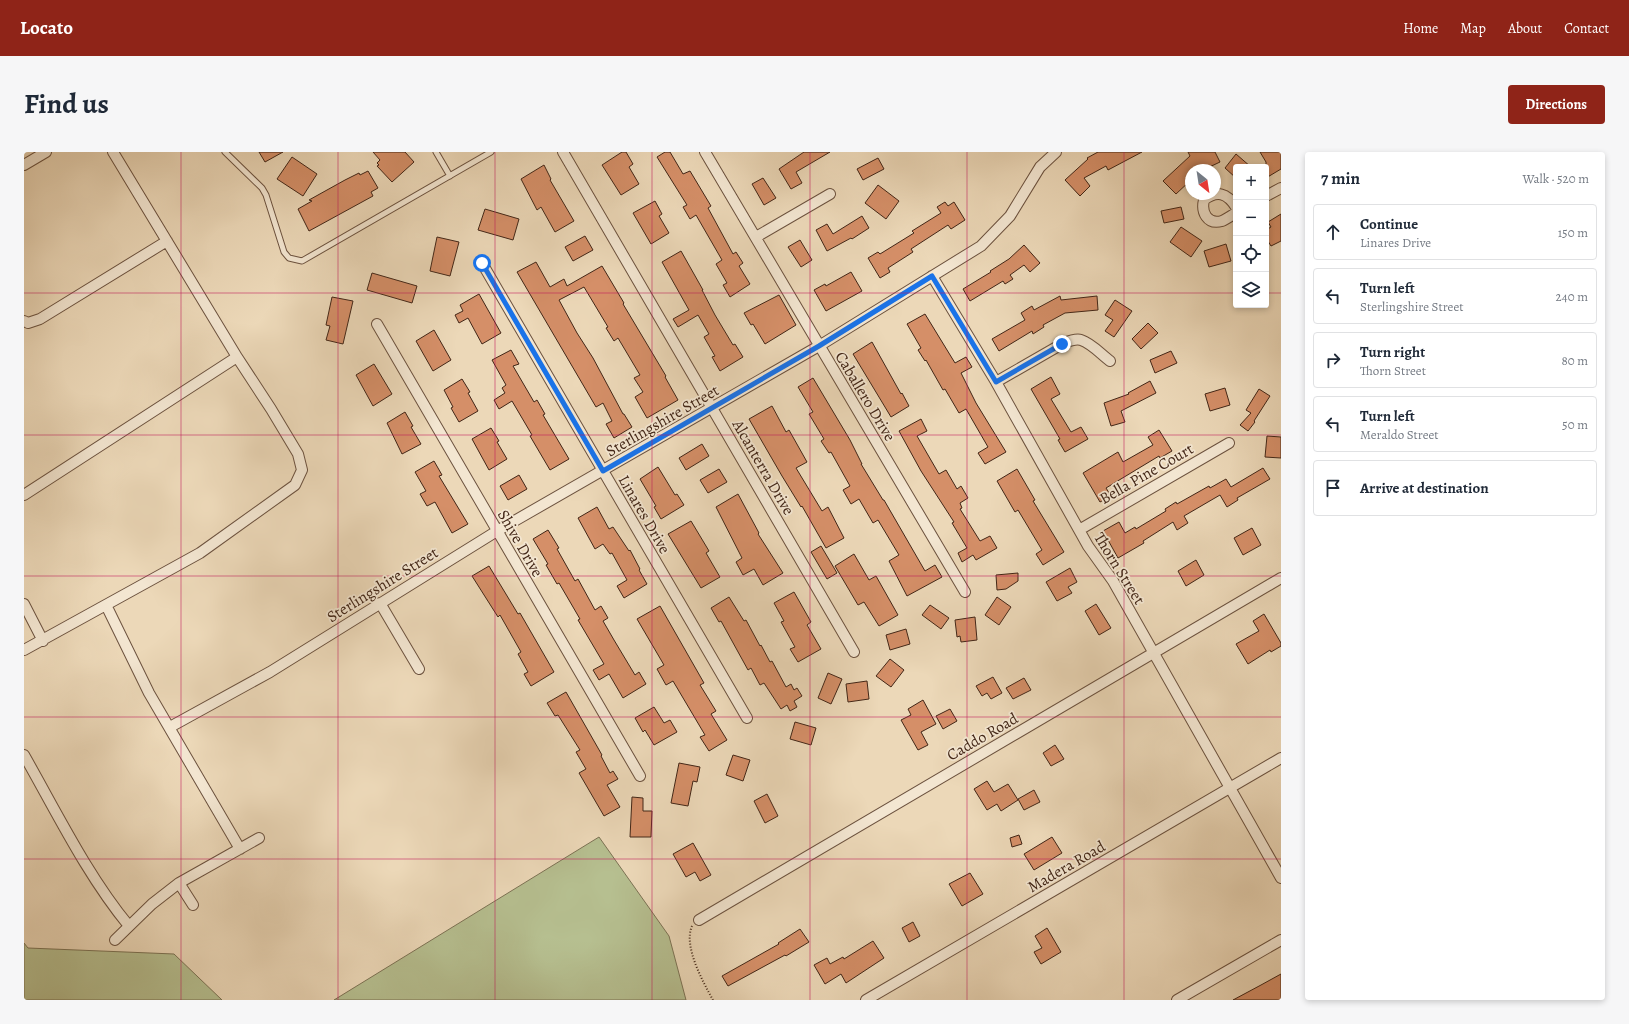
<!DOCTYPE html>
<html lang="en">
<head>
<meta charset="utf-8">
<style>
  :root { --surface:#fff; --page:#f6f6f7; --text:#1f2937; --muted:#747a83; --line:#e0e1e3; --accent:#8f2418 }
  body { margin:0; font-family:Alegreya,serif; background:var(--page); color:var(--text) }
  .controls { position:absolute; right:12px; top:12px; display:grid; overflow:hidden; border-radius:4px; box-shadow:0 2px 6px #0003 }
  .controls button { width:36px; height:36px; display:grid; place-items:center; padding:0; border:0; border-bottom:1px solid var(--line); background:var(--surface); color:var(--text); font:20px sans-serif }
  .compass { position:absolute; left:1161px; top:12px; width:36px; height:36px; border-radius:50%; background:var(--surface); box-shadow:0 2px 6px #0003; rotate:150deg }
  .stop { position:absolute; width:12px; height:12px; margin:-9px; border:3px solid #1a73e8; border-radius:50%; background:#fff }
  .stop.end { background:#1a73e8; border-color:#fff; box-shadow:0 1px 4px #0008 }
  .list { margin:0; padding:0; list-style:none }
  h2 { display:flex; justify-content:space-between; align-items:center; height:52px; margin:0; padding:0 16px; font-size:17px }
  h2 small { font-size:13px; font-weight:400; color:var(--muted) }
  .list li { display:grid; grid-template-columns:26px 1fr auto; gap:12px; align-items:center; box-sizing:border-box; height:56px; margin:0 8px 8px; padding:0 8px; border:1px solid var(--line); border-radius:4px }
  .list b { display:block; font-size:15px; white-space:nowrap }
  .list p { margin:0; font-size:13px; white-space:nowrap; color:var(--muted) }
  .list em { font-size:13px; font-style:normal; color:var(--muted) }
  .icon { flex:none; width:22px; height:22px; fill:none; stroke:currentColor; stroke-width:2; stroke-linecap:round; stroke-linejoin:round }
  .map { position:relative; flex:none; width:1257px; height:848px; overflow:hidden; border-radius:4px }
  header { display:flex; align-items:center; gap:24px; box-sizing:border-box; height:56px; padding:0 20px; background:var(--accent); color:#fff }
  header strong { font-size:19px }
  nav { display:flex; gap:22px; margin-inline-start:auto; font-size:14px }
  .intro { display:flex; align-items:center; justify-content:space-between; box-sizing:border-box; height:96px; padding:0 24px }
  h1 { margin:0; font-size:28px }
  .button { padding:10px 18px; border-radius:4px; background:var(--accent); color:#fff; font-size:14px; font-weight:700 }
  main { display:flex; gap:24px; padding:0 24px }
  aside { flex:1; background:var(--surface); border-radius:4px; box-shadow:0 2px 6px #0003 }
  .map>svg:first-child { display:block }
  .green { fill:#b6bf90; stroke:#7c7254 }
  .building { fill:#d58f68; stroke:#422617 }
  .lines { fill:none; stroke-linecap:round; stroke-linejoin:round }
  .service-casing { stroke:#6c523f; stroke-width:7 }
  .minor-casing { stroke:#6c523f; stroke-width:12 }
  .path { stroke:#422617; stroke-width:2; stroke-dasharray:1 2; stroke-linecap:butt }
  .service { stroke:#f3e6d1; stroke-width:5 }
  .minor { stroke:#f3e6d1; stroke-width:10 }
  .route { stroke:#1a73e8; stroke-width:5 }
  .grid { fill:none; stroke:#c2185b; stroke-width:1; stroke-opacity:0.55 }
  .labels { text-anchor:middle; stroke-width:3.5; stroke-linejoin:round; paint-order:stroke }
  .street-label { font-size:16px; fill:#422617; stroke:#f3e6d1 }
</style>
</head>
<body>
<header>
<strong>Locato</strong>
<nav><a>Home</a><a>Map</a><a>About</a><a>Contact</a></nav>
</header>
<div class="intro"><h1>Find us</h1><a class="button">Directions</a></div>
<main>
<div class="map">
<svg width="1257" height="848" viewBox="0 0 1257 848">
  <rect width="100%" height="100%" fill="#ecd8b8"/>
  <filter id="stains"><feTurbulence type="fractalNoise" baseFrequency=".005" numOctaves="4"/><feColorMatrix values="0 0 0 0 .2 0 0 0 0 .09 0 0 0 0 .02 0 0 0 .5 -.17"/></filter>
  <radialGradient id="worn" r=".72"><stop offset=".6" stop-color="#630" stop-opacity="0"/><stop offset="1" stop-color="#630" stop-opacity=".3"/></radialGradient>
  <!-- green -->
  <path class="green" d="M575,685L645,784L662,848H310Z
    M0,791L4,796L150,802L198,848H0Z"/>
  <!-- building -->
  <path class="building" d="M235,0H259L241,10Z
    M349,0H381L390,10L368,30L353,14L355,13L353,11L356,8Z
    M598,0H602L609,12L605,15L615,32L597,43L578,13Z
    M641,0H646L659,22L666,19L687,54L684,56L709,102L712,100L719,111L715,114L726,132L706,145L699,133L703,131L692,112L698,108L672,63L666,67L659,55L663,53L633,5Z
    M780,0H806L772,20L778,31L767,37L755,17Z
    M1074,0H1118L1084,18L1082,14L1060,26L1066,34L1056,44L1041,28L1064,7L1063,6Z
    M1164,0H1191L1196,10L1179,18H1167V28L1152,42L1139,29L1166,4Z
    M1236,0H1257V17L1242,26V10Z
    M1212,2L1227,15H1212V26L1201,16Z
    M268,5L293,22L279,44L253,27Z
    M854,6L860,17L839,28L833,17Z
    M520,13L527,27L526,28L550,69L531,80L517,55L513,58L497,27Z
    M344,19L354,36L347,40L349,44L285,79L274,57L288,49L285,48L321,28L335,21L336,23Z
    M739,26L752,46L740,53L728,32Z
    M854,33L875,49L862,67L841,51Z
    M631,49L638,62L635,64L645,81L627,92L609,61Z
    M921,50L924,54L930,50L941,68L927,77L924,73L887,97L889,100L864,116L866,120L856,126L844,106L854,100L856,102L890,81L888,79L917,61L913,55Z
    M1157,55L1160,67L1140,71L1137,59Z
    M461,57L495,67L489,88L454,78Z
    M1257,62V89L1247,94L1242,86V78L1247,75L1244,70Z
    M838,64L845,76L828,87L827,86L803,99L792,78L803,72L809,82Z
    M1157,75L1178,89L1167,105L1146,90Z
    M561,84L569,98L549,109L541,95Z
    M413,85L435,90L426,124L406,119Z
    M776,88L788,108L777,115L764,95Z
    M1202,92L1207,109L1185,115L1180,99Z
    M1000,93L1016,111L1006,120L1000,113L986,123L989,127L981,132L979,129L946,149L939,137L967,120L966,119L985,107Z
    M657,99L679,138H678L691,163L709,193L711,192L719,205L696,219L688,205L691,204L680,185L685,182L674,163L654,175L649,167L665,158L638,110Z
    M512,110L526,135L540,127L543,134L578,114L600,151L599,152L642,224L641,225L654,248L623,266L611,245L619,240L610,226L616,223L594,186L590,189L582,176L584,175L560,135L535,148L553,181L569,206L599,262H600L608,275L590,286L582,272L588,269L579,251L572,255L493,120Z
    M827,120L838,139L802,159L790,138L801,132L802,134Z
    M348,121L393,134L388,151L343,138Z
    M455,142L477,181L458,192L444,166L435,171L431,163L439,159L436,153Z
    M755,143L772,173L741,192L729,172L727,173L720,161Z
    M1036,144L1037,148L1073,144L1074,158L1041,161L1019,173L1020,175L1009,182L1008,179L975,199L968,187L1001,168L997,161L1008,154L1010,158Z
    M308,145L329,149L319,192L302,188L306,174L302,173Z
    M1091,148L1108,159L1090,185L1081,179L1089,168L1081,163Z
    M901,162L931,211L942,205L948,215L937,221L952,251L982,300L961,312L954,301L964,295L942,257L935,261L921,237L919,238L902,208L901,209L894,198L897,196L883,172Z
    M1124,171L1134,181L1117,197L1108,187Z
    M410,178L427,208L409,219L392,189Z
    M848,190L877,242L878,241L885,254L867,265L829,202Z
    M487,198L495,212L489,214L510,250L513,248L521,262L519,263L545,307L526,318L506,284L508,283L488,249L475,257L470,248L481,241L478,236L482,233L468,208Z
    M1147,199L1153,211L1131,221L1126,208Z
    M350,212L368,242L349,254L332,223Z
    M1027,225L1036,242L1027,247L1047,280L1057,275L1064,287L1041,300L1034,288L1036,287L1007,237Z
    M789,226L826,288L838,312H837L859,348H860L901,419L911,413L918,425L883,444L865,409L875,403L854,368L849,371L835,347L827,352L819,338L826,334L807,300L805,301L797,289L800,287L785,262L789,260L774,235Z
    M438,227L446,240L444,241L454,259L435,270L427,256L429,255L420,238Z
    M1126,229L1132,241L1097,259L1101,270L1087,274L1080,251L1105,242L1104,241Z
    M1201,236L1206,253L1186,259L1181,242Z
    M1235,237L1246,244L1230,269L1231,270L1224,279L1216,273L1227,261L1222,258Z
    M748,254L762,280L765,278L783,310L772,316L798,359L804,355L820,386L802,396L778,354L777,355L758,324L725,267Z
    M381,260L389,274L387,275L397,292L378,302L363,271Z
    M897,267L903,279L893,284L915,322L922,318L933,337L937,334L944,346L936,351L938,356L936,357L956,389L966,384L973,396L952,408L949,403L938,410L934,401L943,396L928,371L930,370L897,319L875,279Z
    M467,276L475,289L473,290L483,307L465,318L448,287Z
    M1135,278L1148,299L1136,306L1135,304L1082,336L1087,344L1076,350L1059,321L1094,300L1099,310L1129,293L1124,285Z
    M1243,284L1257,285V306L1241,305Z
    M678,292L685,304L662,318L655,306Z
    M410,309L418,323L415,324L444,372L428,381L411,350L403,354L396,342L402,339L391,320Z
    M634,315L651,343L653,342L660,353L637,367L630,355L632,354L616,327Z
    M1239,316L1246,327L1213,346L1214,348L1203,355L1196,343L1160,364L1164,371L1153,378L1149,370L1119,389L1120,391L1094,406L1079,379L1095,370L1101,381L1111,375L1112,377L1142,359L1141,357L1152,350L1153,352L1185,334L1186,336L1202,327L1207,335Z
    M695,317L703,330L684,341L676,328Z
    M993,317L1011,348L1009,349L1040,400L1019,413L1012,402L1018,398L994,358L991,360L973,329Z
    M495,323L503,337L484,348L476,334Z
    M714,342L735,381L734,382L759,421L739,433L730,417L719,423L712,410L718,406L692,355Z
    M573,355L585,377L589,375L605,399L606,398L616,417L615,418L623,432L600,446L593,434L603,428L588,401L586,402L579,392L571,397L554,366Z
    M667,369L685,399L682,401L696,425L677,436L644,382Z
    M1228,376L1237,393L1219,403L1210,386Z
    M524,378L535,396L533,397L551,429L554,427L571,458L577,454L584,466L579,469L590,488L611,523L615,520L622,532L599,546L585,522L575,528L569,518L580,512L554,468L556,467L535,431L533,432L522,413L524,412L509,387Z
    M797,394L813,421L803,427L787,400Z
    M830,402L845,428L852,424L874,463L855,474L840,450L834,453L811,414Z
    M1172,408L1180,423L1162,434L1154,419Z
    M465,414L494,462L496,461L530,520L507,534L500,522L504,520L494,502L497,500L476,463L474,465L448,424Z
    M1046,416L1053,430L1044,435L1048,441L1033,449L1022,430Z
    M994,421V429L982,437L973,438L972,423Z
    M770,440L787,470L783,473L797,497L774,510L766,497L771,495L757,470L760,469L750,451Z
    M705,445L720,469L722,468L736,494L737,493L746,510L748,509L762,535L767,532L770,538L773,536L778,544L770,549L773,555L766,559L763,553L757,557L740,531L736,533L727,516L724,518L697,469L695,470L687,456Z
    M973,445L987,455L975,473L961,463Z
    M1072,452L1087,476L1075,483L1061,459Z
    M906,453L925,466L917,477L898,463Z
    M636,454L680,531L676,533L692,559L687,562L703,588L685,599L676,585L681,583L649,529L642,533L633,517L640,513L613,467Z
    M1240,462L1257,491V494L1247,500L1246,498L1224,512L1212,492L1235,479L1229,469Z
    M951,465L953,488L937,490L936,484L933,485L931,468Z
    M882,477L886,492L866,498L862,483Z
    M866,507L880,518L867,535L852,524Z
    M804,521L818,527L807,552L794,546Z
    M969,525L978,541L967,547L963,541L958,544L952,534Z
    M1000,526L1007,538L989,547L982,536Z
    M843,529L845,547L824,550L822,532Z
    M542,540L578,603L577,604L586,621L589,619L594,627L583,633L596,655L580,664L555,621L562,617L552,600L556,598L534,563L531,564L523,551Z
    M899,548L912,572L897,580L904,593L894,598L877,568L887,563L884,557Z
    M630,555L640,571L646,568L653,580L630,593L621,578L619,580L611,566Z
    M926,557L933,569L919,577L912,564Z
    M771,570L792,576L787,593L766,587Z
    M1031,593L1040,607L1027,614L1019,601Z
    M709,603L726,608L719,629L702,623Z
    M655,611L676,615L673,630L669,629L664,654L647,651Z
    M963,629L970,640L984,632L994,648L977,659L973,652L963,658L950,637Z
    M1010,638L1016,650L1000,658L994,647Z
    M743,642L754,664L741,671L730,649Z
    M608,645L619,646V659H628L627,685H606Z
    M995,683L998,692L988,695L986,686Z
    M1028,685L1038,701L1010,718L1000,702Z
    M669,691L687,723L676,729L671,720L662,725L649,702Z
    M946,721L959,742L938,754L925,732Z
    M889,770L896,784L885,790L878,776Z
    M1023,776L1037,800L1017,812L1010,800L1018,796L1011,784Z
    M776,777L785,790L762,804L761,803L704,834L698,824L755,792L754,791Z
    M849,789L860,806L822,831L817,822L801,832L790,813L803,806L806,812L819,805L820,807Z
    M1257,822V848H1209L1237,833Z"/>
  <g class="lines">
    <defs>
      <path id="service" d="M201,0L238,36L242,43L260,100L265,106L278,109L467,0
        M412,0L426,24"/>
      <path id="minor" d="M539,0L830,500
        M681,0L941,440
        M0,13L22,0
        M1242,44L1257,36
        M1212,55C1203,41 1193,38 1180,48C1177,60 1183,73 1198,69C1203,67 1208,63 1212,61
        M732,85L806,42
        M458,111L723,566
        M908,124L972,230L1064,394L1089,429L1257,726
        M0,169L4,171L16,167L143,89
        M353,172L616,624
        M972,230L1038,192C1043,190 1051,186 1057,188C1067,191 1077,202 1086,209
        M0,343L213,205
        M1055,378L1205,291
        M356,451L395,517
        M0,452L19,489
        M82,453L125,541L216,697
        M0,498L176,401L271,333L278,318L274,302L247,257L213,205L89,0
        M146,575L246,520L473,379L795,194L957,94L986,64L1016,15L1032,0
        M0,603C33,661 63,723 105,774
        M155,731L169,753
        M675,768L1257,426
        M91,788L128,752L155,731L235,686
        M842,848L1257,606
        M1153,848L1257,788"/>
    </defs>
    <!-- service casing -->
    <use href="#service" class="service-casing"/>
    <!-- minor casing -->
    <use href="#minor" class="minor-casing"/>
    <!-- path -->
    <path class="path" d="M668,774C659,794 679,830 689,848"/>
    <!-- service -->
    <use href="#service" class="service"/>
    <!-- minor -->
    <use href="#minor" class="minor"/>
  </g>
  <g class="lines">
    <!-- route -->
    <path class="route" d="M458,111L579,319L795,194L908,124L972,230L1038,192"/>
  </g>
  <!-- grid -->
  <path class="grid" d="M157,0V848M314,0V848M471,0V848M628,0V848M786,0V848M943,0V848M1100,0V848M0,141H1212M1242,141H1257M0,283H1257M0,424H1257M0,565H1257M0,707H1257"/>
  <g class="labels">
    <!-- street labels -->
    <g class="street-label">
      <text transform="translate(842 244) rotate(59)" y="6">Caballero Drive</text>
      <text transform="translate(638 268) rotate(-30)" y="6">Sterlingshire Street</text>
      <text transform="translate(740 315) rotate(60)" y="6">Alcanterra Drive</text>
      <text transform="translate(1122 321) rotate(-30)" y="6">Bella Pine Court</text>
      <text transform="translate(621 362) rotate(60)" y="6">Linares Drive</text>
      <text transform="translate(497 391) rotate(60)" y="6">Shive Drive</text>
      <text transform="translate(1096 416) rotate(58)" y="6">Thorn Street</text>
      <text transform="translate(358 432) rotate(-32)" y="6">Sterlingshire Street</text>
      <text transform="translate(958 584) rotate(-30)" y="6">Caddo Road</text>
      <text transform="translate(1042 714) rotate(-30)" y="6">Madera Road</text>
    </g>
  </g>
  <rect width="100%" height="100%" filter="url(#stains)"/>
  <rect width="100%" height="100%" fill="url(#worn)"/>
</svg>
<div class="controls">
<button>+</button>
<button>−</button>
<button><svg class="icon" aria-label="locate" viewBox="0 0 24 24"><circle cx="12" cy="12" r="6"/><path d="M12 2v4M12 18v4M2 12h4M18 12h4"/></svg></button>
<button><svg class="icon" aria-label="layers" viewBox="0 0 24 24"><path d="M12 4l9 5-9 5-9-5zM3 14l9 5 9-5"/></svg></button>
</div>
<svg class="compass" viewBox="-18 -18 36 36"><path d="M0-13l5 13h-10z" fill="#e53935"/><path d="M0 13l5-13h-10z" fill="#747a83"/></svg>
<div class="stop" style="left:458px;top:111px"></div>
<div class="stop end" style="left:1038px;top:192px"></div>
</div>
<aside>
<h2>7 min<small>Walk · 520 m</small></h2>
<ul class="list">
<li><svg class="icon" aria-label="ahead" viewBox="0 0 24 24"><path d="M12 20V5M6 11l6-6 6 6"/></svg><div><b>Continue</b><p>Linares Drive</p></div><em>150 m</em></li>
<li><svg class="icon" aria-label="left" viewBox="0 0 24 24"><path d="M17 20v-9H6M10 6l-5 5 5 5"/></svg><div><b>Turn left</b><p>Sterlingshire Street</p></div><em>240 m</em></li>
<li><svg class="icon" aria-label="right" viewBox="0 0 24 24"><path d="M7 20v-9h11M14 6l5 5-5 5"/></svg><div><b>Turn right</b><p>Thorn Street</p></div><em>80 m</em></li>
<li><svg class="icon" aria-label="left" viewBox="0 0 24 24"><path d="M17 20v-9H6M10 6l-5 5 5 5"/></svg><div><b>Turn left</b><p>Meraldo Street</p></div><em>50 m</em></li>
<li><svg class="icon" aria-label="arrive" viewBox="0 0 24 24"><path d="M6 21V4h12l-3 4 3 4H6"/></svg><div><b>Arrive at destination</b></div></li>
</ul>
</aside>
</main>
</body>
</html>
